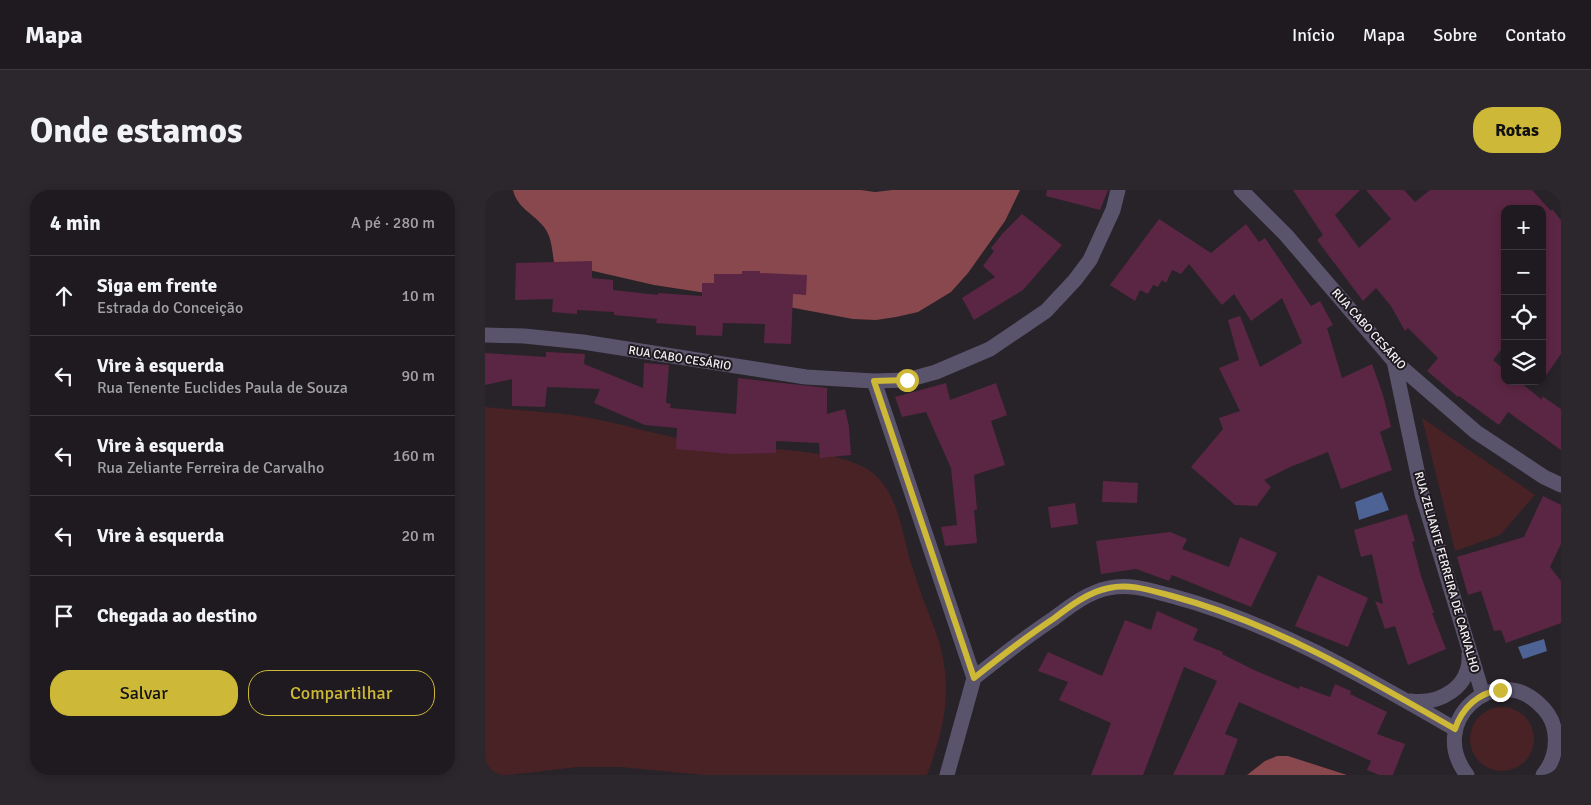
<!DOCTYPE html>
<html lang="pt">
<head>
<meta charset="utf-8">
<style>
  :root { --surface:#1e1a1f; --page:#2b272c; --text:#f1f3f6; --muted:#a1a1a4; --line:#3c383d; --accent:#ceb837 }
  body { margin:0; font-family:Signika,sans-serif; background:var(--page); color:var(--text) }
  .controls { position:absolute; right:15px; top:15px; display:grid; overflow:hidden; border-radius:10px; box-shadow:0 2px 8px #0003 }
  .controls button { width:45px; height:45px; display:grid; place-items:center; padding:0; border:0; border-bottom:1px solid var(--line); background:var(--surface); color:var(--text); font:25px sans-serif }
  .stop { position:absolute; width:15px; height:15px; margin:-11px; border:4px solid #ceb837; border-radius:50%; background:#fff }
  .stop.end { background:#ceb837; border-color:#fff; box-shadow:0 1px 5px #0008 }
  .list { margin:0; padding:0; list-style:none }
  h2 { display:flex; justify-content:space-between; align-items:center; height:65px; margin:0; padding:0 20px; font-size:21px }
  h2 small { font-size:16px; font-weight:400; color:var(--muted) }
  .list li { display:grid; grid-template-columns:32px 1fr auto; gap:15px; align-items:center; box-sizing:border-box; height:80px; padding:0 20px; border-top:1px solid var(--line) }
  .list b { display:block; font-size:19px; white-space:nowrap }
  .list p { margin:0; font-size:16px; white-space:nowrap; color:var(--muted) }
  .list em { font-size:16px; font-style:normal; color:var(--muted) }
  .actions { display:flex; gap:10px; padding:15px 20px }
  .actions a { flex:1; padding:11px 0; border:1px solid var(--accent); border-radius:20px; text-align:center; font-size:18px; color:var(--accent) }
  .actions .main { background:var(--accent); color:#111 }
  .icon { flex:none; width:28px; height:28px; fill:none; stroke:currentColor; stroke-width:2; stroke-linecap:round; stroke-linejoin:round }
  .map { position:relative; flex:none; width:1076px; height:585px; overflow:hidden; border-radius:20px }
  header { display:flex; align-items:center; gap:30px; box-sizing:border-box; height:70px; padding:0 25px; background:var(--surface); border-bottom:1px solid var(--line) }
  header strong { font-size:24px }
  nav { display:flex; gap:28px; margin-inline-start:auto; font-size:18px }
  .intro { display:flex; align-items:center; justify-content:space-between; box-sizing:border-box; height:120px; padding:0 30px }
  h1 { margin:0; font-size:35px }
  .button { padding:12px 22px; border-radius:20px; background:var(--accent); color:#111; font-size:18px; font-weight:700 }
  main { display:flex; gap:30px; padding:0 30px }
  aside { flex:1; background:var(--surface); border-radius:20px; box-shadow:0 2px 8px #0003 }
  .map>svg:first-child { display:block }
  .green { fill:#482225 }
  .forest { fill:#88484d }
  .water { fill:#4d6396 }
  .building { fill:#5b2643 }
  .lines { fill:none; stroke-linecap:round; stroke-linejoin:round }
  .minor { stroke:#59546c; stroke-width:15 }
  .route { stroke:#ceb837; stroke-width:6 }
  .labels { text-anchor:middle; stroke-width:4; stroke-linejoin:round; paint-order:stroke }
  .street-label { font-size:12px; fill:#f5f1f5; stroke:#1f1a1f }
</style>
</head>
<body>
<header>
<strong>Mapa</strong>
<nav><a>Início</a><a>Mapa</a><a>Sobre</a><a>Contato</a></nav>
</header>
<div class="intro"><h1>Onde estamos</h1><a class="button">Rotas</a></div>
<main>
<aside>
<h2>4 min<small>A pé · 280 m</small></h2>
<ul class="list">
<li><svg class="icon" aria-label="ahead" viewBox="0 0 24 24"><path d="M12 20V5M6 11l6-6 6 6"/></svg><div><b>Siga em frente</b><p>Estrada do Conceição</p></div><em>10 m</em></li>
<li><svg class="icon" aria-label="left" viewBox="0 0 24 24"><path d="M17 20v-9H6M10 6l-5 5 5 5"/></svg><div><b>Vire à esquerda</b><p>Rua Tenente Euclides Paula de Souza</p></div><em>90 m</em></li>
<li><svg class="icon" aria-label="left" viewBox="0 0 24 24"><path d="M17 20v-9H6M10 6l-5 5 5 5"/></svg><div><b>Vire à esquerda</b><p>Rua Zeliante Ferreira de Carvalho</p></div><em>160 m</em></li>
<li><svg class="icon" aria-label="left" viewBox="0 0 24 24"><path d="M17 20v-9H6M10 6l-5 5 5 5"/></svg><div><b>Vire à esquerda</b></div><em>20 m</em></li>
<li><svg class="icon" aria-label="arrive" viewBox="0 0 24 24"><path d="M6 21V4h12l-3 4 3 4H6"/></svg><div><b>Chegada ao destino</b></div></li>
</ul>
<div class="actions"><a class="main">Salvar</a><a>Compartilhar</a></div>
</aside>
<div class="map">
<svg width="1076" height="585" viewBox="0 0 1076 585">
  <rect width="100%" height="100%" fill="#282329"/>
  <!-- green -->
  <path class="green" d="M0,217C31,220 63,222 94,226C138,233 180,248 224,254C266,259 359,257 389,284C413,305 417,341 425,370C429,382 433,394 437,406C443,421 449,437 454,452C468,500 459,540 442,585H218L136,577H93L24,585H0Z
    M937,228L1050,305L1015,345L970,361Z
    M985 549a32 32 0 1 1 64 0a32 32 0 1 1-64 0Z"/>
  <!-- forest -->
  <path class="forest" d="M28,0H376L390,2L407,0H535L520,31L483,83L466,102L433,122L411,127L391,130L368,129L267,110L169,95L69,72C67,61 67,47 59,37C49,24 32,18 28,0Z
    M792,566H803L862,585H762L780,571Z"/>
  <!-- water -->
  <path class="water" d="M897,302L904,320L874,330L870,312Z
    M1059,449L1062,461L1038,469L1033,457Z"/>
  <!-- building -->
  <path class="building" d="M562,0H623L615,20L561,6Z
    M808,0H875L850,25L874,58L906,29L881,0H919L930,12L945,0H1047L1066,21L1067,19L1076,30V164L1057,191V19H1020V155L1008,170L1020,180V191H1034L1057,210V206L1076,219V260L1023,222L1014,235L974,206L973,207L942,181L953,168L923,138L920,141L906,116L891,98L878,111L832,50L838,45Z
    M537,24L577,55L538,100L489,130L477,108L510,87L498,76L509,61L506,58L518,43Z
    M674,29L726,63L761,34L774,52L780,48L826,116L835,111L848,135L842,138L857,188L887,174L898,205L906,237L895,242L907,280L856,299L843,262L805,277L779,290L786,297L772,316L750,315L706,277L738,239L734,228L755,221L734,178L754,170L743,130L755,126L775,177L817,153L797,108L766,131L749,104L737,115L704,74L696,84L687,80L681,93L677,90L673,97L668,95L663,104L655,100L650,111L625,95Z
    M107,71V88L128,90V100L173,105V103L217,106V93H229V84H257V81H275V83L322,85L321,105L308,104L306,154L279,153L280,134L238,133L237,146L211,145V136L171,133L172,129L129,125V122L92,120V124L67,122L68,109L30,110L31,73Z
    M61,162L100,164L99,174L158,198L159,173L184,175L181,213L186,214L185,218L251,224L253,188L342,198V224L360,219L364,237L366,265L335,268L334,253L291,251V263L247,264L191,259L192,238L160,235L109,213L115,199L62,197L60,217L27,216V189L0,195V163L61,167Z
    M461,193L465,210L511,193L522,225L506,231L520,275L489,285L492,320H489L492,353L460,356L456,337L472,335L466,278L441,222L417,227L410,207Z
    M618,291L653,293L652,313L617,312Z
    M1058,306L1076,315V354L1065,377L1076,391V433L1021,453L1016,440L1009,441L996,401L983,405L972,367L1039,347Z
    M590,313L593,334L566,338L563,317Z
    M922,324L930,351L927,352L936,386L949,423H947L961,459L923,475L910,436L900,439L890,411L898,414L887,364L876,367L869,340Z
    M685,342L702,349L697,359L744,377L755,347L792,363L766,417L687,385L684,391L651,379L616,384L611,351Z
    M833,385L883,408L863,457L810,436Z
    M672,421L713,439L708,450L738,462L737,464L769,480L814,499L815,496L845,507L850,494L866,501L865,504L902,522L892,544L920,554L908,585H894L882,580L886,571L754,512L740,544L753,549L739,585H688L732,491L699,477L658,585H606L626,533L574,510L583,492L553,481L563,462L617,486L640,430L666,440Z"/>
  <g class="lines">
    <!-- minor -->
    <path class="minor" d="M756,0L801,45L909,171L991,242L1059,287L1076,295
      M0,145L39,146L98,152L321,187L389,191L422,190L451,182L505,159L561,121L590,90L605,70L628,20L633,0
      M909,171L937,304L998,505
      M389,191L489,488L462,585
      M489,488C515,467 541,447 568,429C585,416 603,402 624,398C645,393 667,401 687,406C788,433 880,487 970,539
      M925,511C955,515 986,497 984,464
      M982,585C941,532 1009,472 1053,513C1061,520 1067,528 1069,538C1073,556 1069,571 1058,585"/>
  </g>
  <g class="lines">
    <!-- route -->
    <path class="route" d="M422,190L389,191L489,488C515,467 541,447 568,429C585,416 603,402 624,398C645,393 667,401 687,406C788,433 880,487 970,539C977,518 993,503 1015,500"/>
  </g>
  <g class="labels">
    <!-- street labels -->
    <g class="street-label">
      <text transform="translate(884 139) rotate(48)" y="4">RUA CABO CESÁRIO</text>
      <text transform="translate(195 168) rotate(9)" y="4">RUA CABO CESÁRIO</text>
      <text transform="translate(962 382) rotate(74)" y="4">RUA ZELIANTE FERREIRA DE CARVALHO</text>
    </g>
  </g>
</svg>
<div class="controls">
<button>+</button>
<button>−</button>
<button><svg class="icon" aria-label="locate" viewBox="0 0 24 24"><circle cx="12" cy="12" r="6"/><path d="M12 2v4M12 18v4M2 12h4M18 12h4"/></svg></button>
<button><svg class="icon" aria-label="layers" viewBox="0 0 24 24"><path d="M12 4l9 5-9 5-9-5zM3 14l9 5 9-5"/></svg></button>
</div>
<div class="stop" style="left:422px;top:190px"></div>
<div class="stop end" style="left:1015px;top:500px"></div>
</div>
</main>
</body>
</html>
